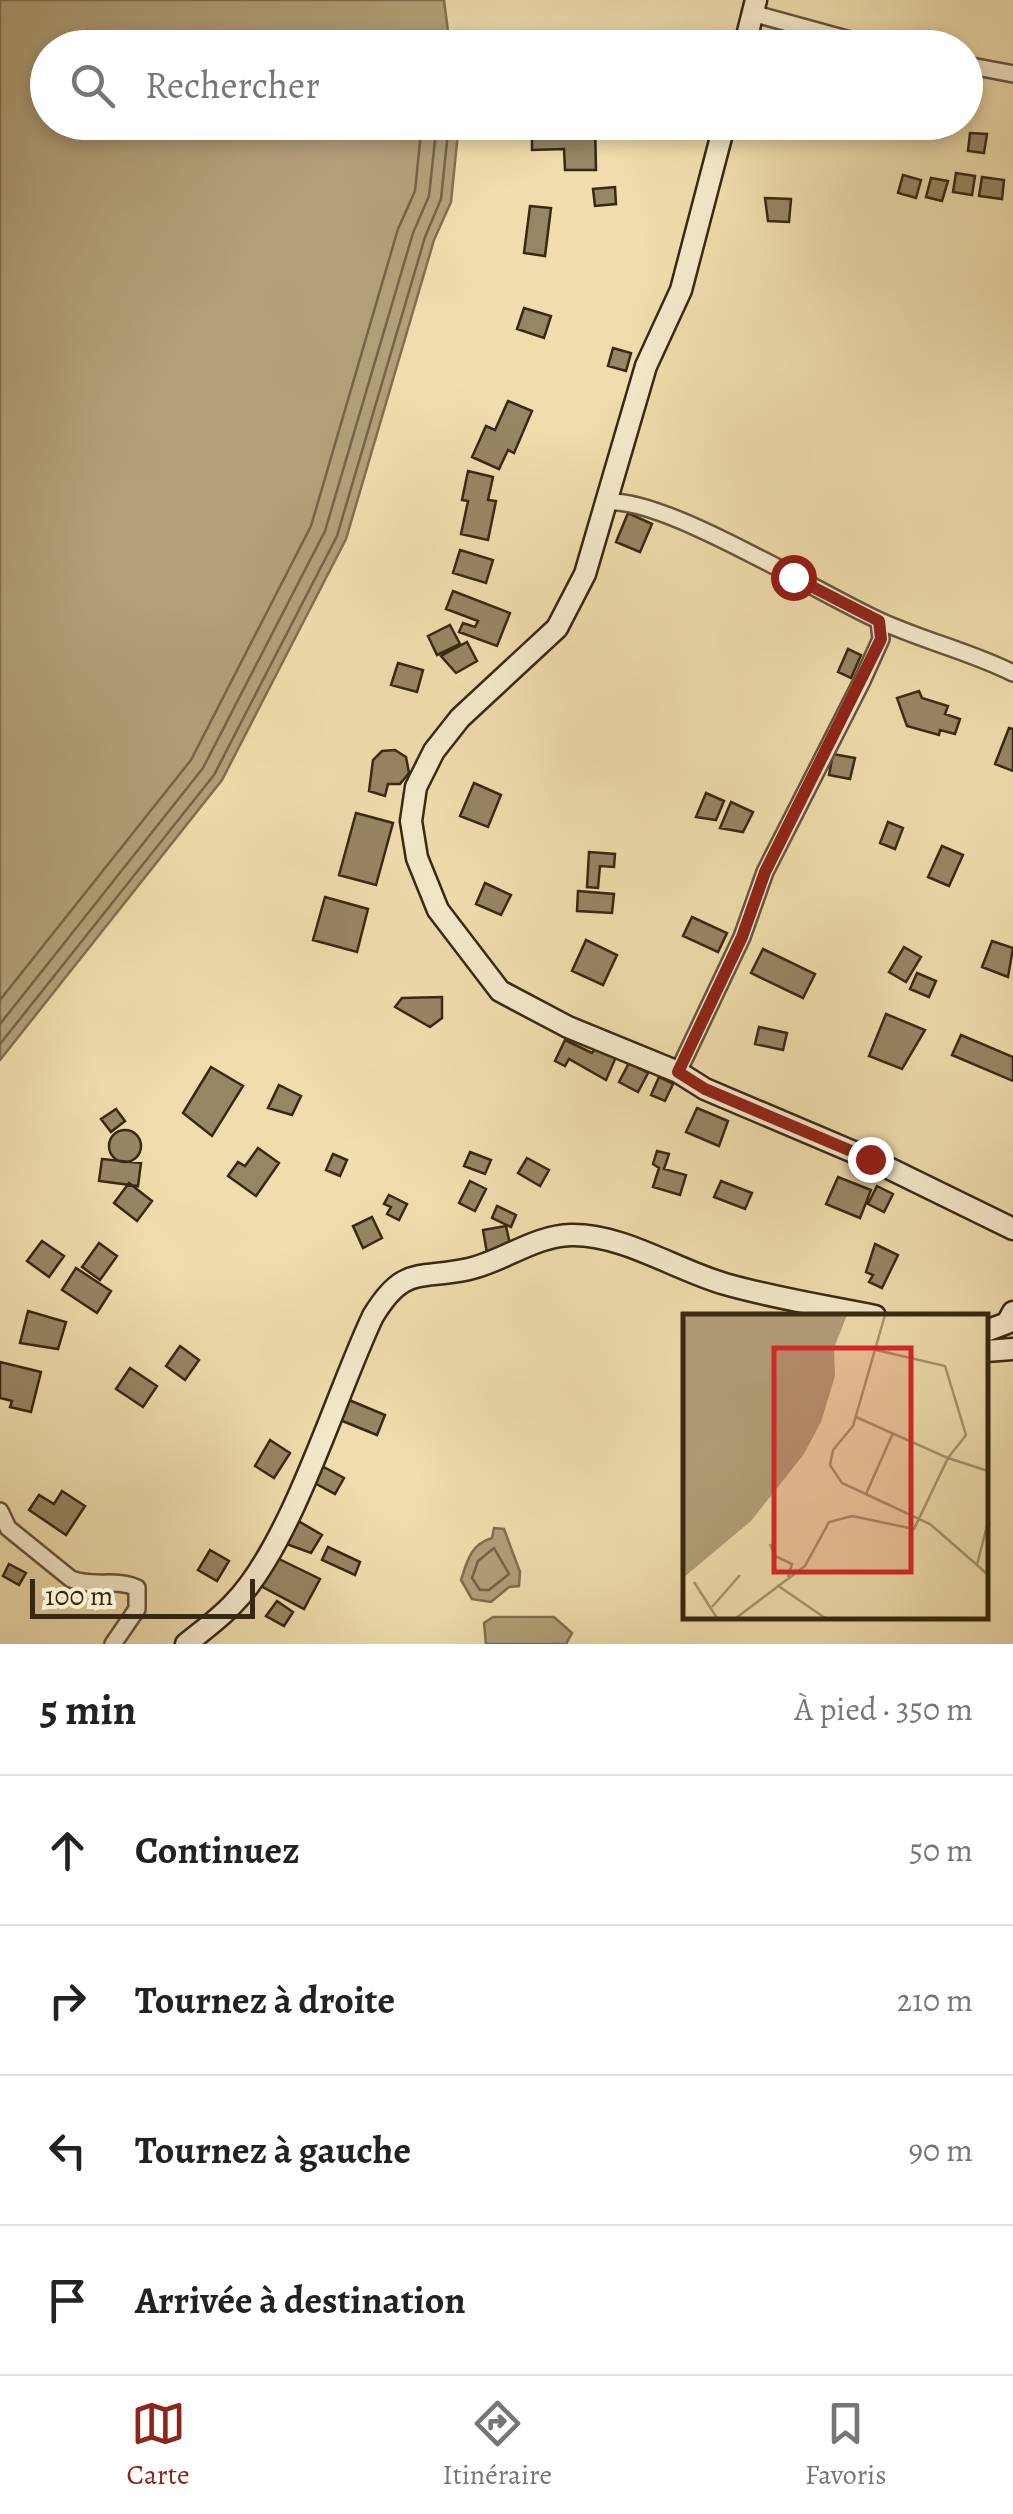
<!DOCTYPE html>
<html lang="fr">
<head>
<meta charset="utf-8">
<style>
  :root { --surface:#fff; --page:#f6f6f6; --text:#222; --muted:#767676; --line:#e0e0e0; --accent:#8f2418 }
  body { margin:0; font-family:Alegreya,serif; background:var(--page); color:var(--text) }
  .scale { position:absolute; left:30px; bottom:25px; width:225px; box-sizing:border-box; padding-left:10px; border:5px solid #382812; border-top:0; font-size:28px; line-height:35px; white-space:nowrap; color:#382812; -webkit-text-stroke:8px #f5e9ca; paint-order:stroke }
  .stop { position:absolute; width:30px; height:30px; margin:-22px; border:8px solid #8f2418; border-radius:50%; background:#fff }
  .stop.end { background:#8f2418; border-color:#fff; box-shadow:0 2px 10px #0008 }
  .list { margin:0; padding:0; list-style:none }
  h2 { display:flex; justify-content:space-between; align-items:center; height:130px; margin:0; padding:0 40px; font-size:42px }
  h2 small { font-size:32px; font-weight:400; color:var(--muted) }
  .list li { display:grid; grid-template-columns:65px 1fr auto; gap:30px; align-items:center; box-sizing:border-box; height:150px; padding:0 40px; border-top:2px solid var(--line) }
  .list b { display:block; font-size:38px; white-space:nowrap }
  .list em { font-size:32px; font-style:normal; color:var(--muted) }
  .icon { flex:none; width:55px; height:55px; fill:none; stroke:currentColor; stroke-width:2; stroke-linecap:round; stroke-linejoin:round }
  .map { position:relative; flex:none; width:1013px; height:1644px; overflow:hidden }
  .search { position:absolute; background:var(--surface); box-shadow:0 5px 15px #0003; left:30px; right:30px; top:30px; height:110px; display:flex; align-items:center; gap:25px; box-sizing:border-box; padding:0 35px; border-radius:55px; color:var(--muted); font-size:38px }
  .sheet { height:730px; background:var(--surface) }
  nav { display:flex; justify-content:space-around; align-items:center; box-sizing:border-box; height:140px; border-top:2px solid var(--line); background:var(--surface); font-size:28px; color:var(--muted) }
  nav a { display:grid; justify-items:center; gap:5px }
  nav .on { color:var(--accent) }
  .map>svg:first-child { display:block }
  .water { fill:#b19f78; stroke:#816f4f; stroke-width:2.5 }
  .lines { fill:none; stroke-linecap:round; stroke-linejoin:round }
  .shore { stroke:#746445; stroke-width:2.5 }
  .building { fill:#978663; stroke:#382812; stroke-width:2.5 }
  .street-casing { stroke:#665539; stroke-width:20 }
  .secondary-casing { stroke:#382812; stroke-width:25 }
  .street { stroke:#f5e9ca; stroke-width:15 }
  .secondary { stroke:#f5e9ca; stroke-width:20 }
  .route { stroke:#8f2418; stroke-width:12 }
  .inset-road { fill:none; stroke:#a6956f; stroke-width:2.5 }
  .view { fill:#d62828; fill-opacity:0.15; stroke:#d62828; stroke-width:5 }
  .inset-edge { fill:none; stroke:#382812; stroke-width:5 }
</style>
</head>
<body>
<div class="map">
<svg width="1013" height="1644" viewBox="0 0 1013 1644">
  <rect width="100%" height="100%" fill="#efddad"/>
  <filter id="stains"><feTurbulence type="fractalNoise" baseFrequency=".002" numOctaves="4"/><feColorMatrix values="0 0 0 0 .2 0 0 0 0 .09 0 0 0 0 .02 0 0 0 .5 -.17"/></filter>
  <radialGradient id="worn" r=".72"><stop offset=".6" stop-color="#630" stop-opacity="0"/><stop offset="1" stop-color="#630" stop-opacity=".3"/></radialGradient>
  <!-- water -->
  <path class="water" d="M0,0H444L450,47L48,48V122L459,123L451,202L434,240L346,539L222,780L0,1060Z
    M494,1528L504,1529L520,1572L519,1586L509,1587L491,1602L472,1599L461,1580C467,1561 471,1544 492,1538Z
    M493,1617H554L572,1633L566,1644H486L484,1623Z"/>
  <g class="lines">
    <!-- shore -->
    <path class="shore" d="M0,1000L191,760L311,526L398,229L415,191L422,122
      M0,1024L203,768L325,531L413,233L429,196L437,122
      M0,1044L214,775L337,536L425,237L441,199L449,122
      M494,1548L509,1574L489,1590H480L472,1578L478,1561Z"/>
  </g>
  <!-- building -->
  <path class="building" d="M532,122H595L596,170H565L564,149L532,150Z
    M970,133L987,134L984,153L968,151Z
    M956,173L975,176L972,195L953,192Z
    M903,175L921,180L916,198L898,193Z
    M982,177L1004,180L1002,199L979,196Z
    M931,178L948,181L942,201L926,197Z
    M615,187L616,204L595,206L593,189Z
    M765,198L791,199L789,222L768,221Z
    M530,206L551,208L545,256L524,253Z
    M524,308L551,316L544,338L517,329Z
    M613,348L631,353L626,371L608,366Z
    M508,401L532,411L514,453L508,450L499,469L472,457L486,426L495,430Z
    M468,471L493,477L488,500L496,501L488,540L461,534L468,501L462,500Z
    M628,513L652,524L640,552L616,542Z
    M460,550L493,560L486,583L453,573Z
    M453,591L510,613L497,646L459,632L463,623L475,627L478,621L446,609Z
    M450,625L460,644L437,655L428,636Z
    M467,642L477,661L456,673L441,656Z
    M848,649L861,655L851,678L838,672Z
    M398,663L423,670L417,692L391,685Z
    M919,691L922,698L948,706L945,714L960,719L955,734L940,730L939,735L907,726L897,698Z
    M1009,728L1013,729V771L995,764Z
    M395,750L406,757L409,773L400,784H388L385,796L369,791L373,760L382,751Z
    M833,754L855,758L850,779L829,775Z
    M474,783L501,795L488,827L460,816Z
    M706,793L724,801L716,820L696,817Z
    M731,802L753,812L743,832L720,828Z
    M356,813L393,823L376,885L339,875Z
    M888,822L903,828L895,849L880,843Z
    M942,846L963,855L949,886L928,877Z
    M589,852L615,854L614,867L600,866L598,888L587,887Z
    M485,883L511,895L501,915L476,904Z
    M578,891L614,894L612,913L577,911Z
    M325,897L368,909L357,952L313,940Z
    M692,917L727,933L718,952L683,936Z
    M586,940L617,955L603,985L572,971Z
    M992,941L1013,948L1008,977L982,967Z
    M904,947L921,957L906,982L889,972Z
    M763,949L815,974L803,998L751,973Z
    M917,973L936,981L929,997L910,989Z
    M442,997V1018L430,1027L395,1007L402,998Z
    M886,1014L925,1030L902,1069L869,1056Z
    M759,1027L787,1033L783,1050L755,1044Z
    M961,1035L1013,1057V1081L952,1055Z
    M565,1040L592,1053L596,1048L616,1057L606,1080L569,1059L565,1066L555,1061Z
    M629,1063L648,1073L638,1092L619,1082Z
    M211,1067L243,1086L212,1136L183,1113Z
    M659,1077L673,1084L665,1101L651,1095Z
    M279,1085L301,1096L292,1115L268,1108Z
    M697,1108L728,1121L719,1146L686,1132Z
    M116,1109L125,1121L111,1132L101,1119Z
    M109 1146a16 16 0 1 1 32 0a16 16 0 1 1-32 0Z
    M258,1148L279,1163L256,1196L228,1176L238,1162L245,1166Z
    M657,1151L669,1154L664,1169L686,1175L680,1195L653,1187L659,1168L653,1164Z
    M470,1152L491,1160L485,1174L464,1166Z
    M333,1154L347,1160L340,1176L326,1170Z
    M527,1158L549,1170L540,1186L518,1173Z
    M102,1159L141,1163L138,1186L99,1181Z
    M838,1177L871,1190L860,1218L826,1204Z
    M470,1181L486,1189L475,1211L459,1203Z
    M721,1181L752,1193L745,1209L714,1197Z
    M129,1183L152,1201L137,1221L114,1203Z
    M877,1186L893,1194L884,1212L868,1204Z
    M389,1195L407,1204L399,1220L387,1214L391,1207L384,1204Z
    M497,1206L516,1215L511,1227L492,1218Z
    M372,1217L382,1238L363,1248L353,1226Z
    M506,1226L511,1249L487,1253L483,1230Z
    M42,1241L64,1256L49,1277L27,1261Z
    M99,1243L117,1256L100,1280L82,1267Z
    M875,1244L898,1255L882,1288L869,1282L873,1275L866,1272Z
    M76,1268L111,1291L97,1313L62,1290Z
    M28,1311L66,1322L58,1349L20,1343Z
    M180,1346L199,1360L185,1380L166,1366Z
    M0,1362L41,1372L31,1412L10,1407L12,1401L0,1398Z
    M130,1368L157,1386L143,1407L116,1389Z
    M349,1400L385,1415L377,1435L340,1420Z
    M270,1440L290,1453L274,1478L255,1466Z
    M320,1465L344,1478L335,1494L311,1481Z
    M62,1491L85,1506L66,1535L29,1510L39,1495L54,1504Z
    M295,1519L322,1535L311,1553L281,1542Z
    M328,1547L360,1562L355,1575L322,1560Z
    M210,1550L229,1561L217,1581L198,1570Z
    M277,1558L320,1579L304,1609L259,1585Z
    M9,1564L26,1573L19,1585L3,1576Z
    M277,1601L293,1612L284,1626L266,1616Z"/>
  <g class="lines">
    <defs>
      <path id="street" d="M752,13L879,48
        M966,65L1013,74
        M609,502C665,498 817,592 876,619C920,640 969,651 1013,673
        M678,1072L742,937L765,872L862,681L881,639L879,621
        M0,1511L8,1528L71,1579C93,1588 117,1578 137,1588V1609L113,1644"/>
      <path id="secondary" d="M744,48L756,0
        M725,122L681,290L646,366L585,574L557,628L460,718L434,751L416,787L411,821L417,858L438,910L500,991L568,1027L678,1072L705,1089L870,1159L1013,1229
        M986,1331L1007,1323L1013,1312
        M986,1351L1013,1349
        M186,1644C202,1631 219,1619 233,1604C292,1544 335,1396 373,1316C404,1265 418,1280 469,1269C504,1261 534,1236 571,1235C623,1234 676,1270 725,1284C774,1298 825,1306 875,1316"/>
    </defs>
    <!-- street casing -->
    <use href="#street" class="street-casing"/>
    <!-- secondary casing -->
    <use href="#secondary" class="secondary-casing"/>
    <!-- street -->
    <use href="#street" class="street"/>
    <!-- secondary -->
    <use href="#secondary" class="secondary"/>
  </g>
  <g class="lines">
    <!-- route -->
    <path class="route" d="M793,577L879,621L881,639L765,872L742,937L678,1072L705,1089L870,1159"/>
  </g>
  <!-- overview -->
  <g transform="translate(683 1314)">
    <rect width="305" height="305" fill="#efddad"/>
    <path d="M0,1H164L151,34L152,62L138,108L121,140L68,207L0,264Z" fill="#b19f78"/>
    <path class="inset-road" d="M202,1L170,112L150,136L147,151L159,169L247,210L294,251M193,36L262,52L283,121L265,144L305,157M183,180L210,119M305,208L294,251L305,261M87,230L92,242L109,250L105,263M11,268L34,304M94,271L142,304M29,293L57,261M53,304L122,252L146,208L169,202L231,215L265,144L173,103"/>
    <path class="view" d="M91,34H228V258H91Z"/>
    <rect width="305" height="305" class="inset-edge"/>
  </g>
  <rect width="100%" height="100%" filter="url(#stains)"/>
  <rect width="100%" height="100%" fill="url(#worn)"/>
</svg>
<div class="scale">100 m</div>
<div class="stop" style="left:793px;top:577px"></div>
<div class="stop end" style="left:870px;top:1159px"></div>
<div class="search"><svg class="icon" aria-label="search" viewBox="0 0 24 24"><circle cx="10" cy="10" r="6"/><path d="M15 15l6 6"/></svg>Rechercher</div>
</div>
<section class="sheet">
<h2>5 min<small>À pied · 350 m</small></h2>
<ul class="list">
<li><svg class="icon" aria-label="ahead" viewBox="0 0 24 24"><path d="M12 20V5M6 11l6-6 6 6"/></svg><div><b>Continuez</b></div><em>50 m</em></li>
<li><svg class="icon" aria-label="right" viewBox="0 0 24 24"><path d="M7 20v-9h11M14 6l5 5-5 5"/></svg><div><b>Tournez à droite</b></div><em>210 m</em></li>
<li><svg class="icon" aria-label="left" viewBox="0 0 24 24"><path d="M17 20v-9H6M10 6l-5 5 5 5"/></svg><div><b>Tournez à gauche</b></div><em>90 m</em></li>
<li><svg class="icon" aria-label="arrive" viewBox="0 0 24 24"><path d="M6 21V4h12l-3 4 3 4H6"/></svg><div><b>Arrivée à destination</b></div></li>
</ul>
</section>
<nav>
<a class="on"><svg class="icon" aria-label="map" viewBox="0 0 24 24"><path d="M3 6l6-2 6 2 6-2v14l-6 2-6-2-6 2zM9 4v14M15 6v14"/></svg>Carte</a>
<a><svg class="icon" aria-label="directions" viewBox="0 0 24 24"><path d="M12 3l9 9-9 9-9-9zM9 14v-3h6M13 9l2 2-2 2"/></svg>Itinéraire</a>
<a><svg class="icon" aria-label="saved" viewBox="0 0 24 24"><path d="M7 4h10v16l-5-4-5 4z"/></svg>Favoris</a>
</nav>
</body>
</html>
